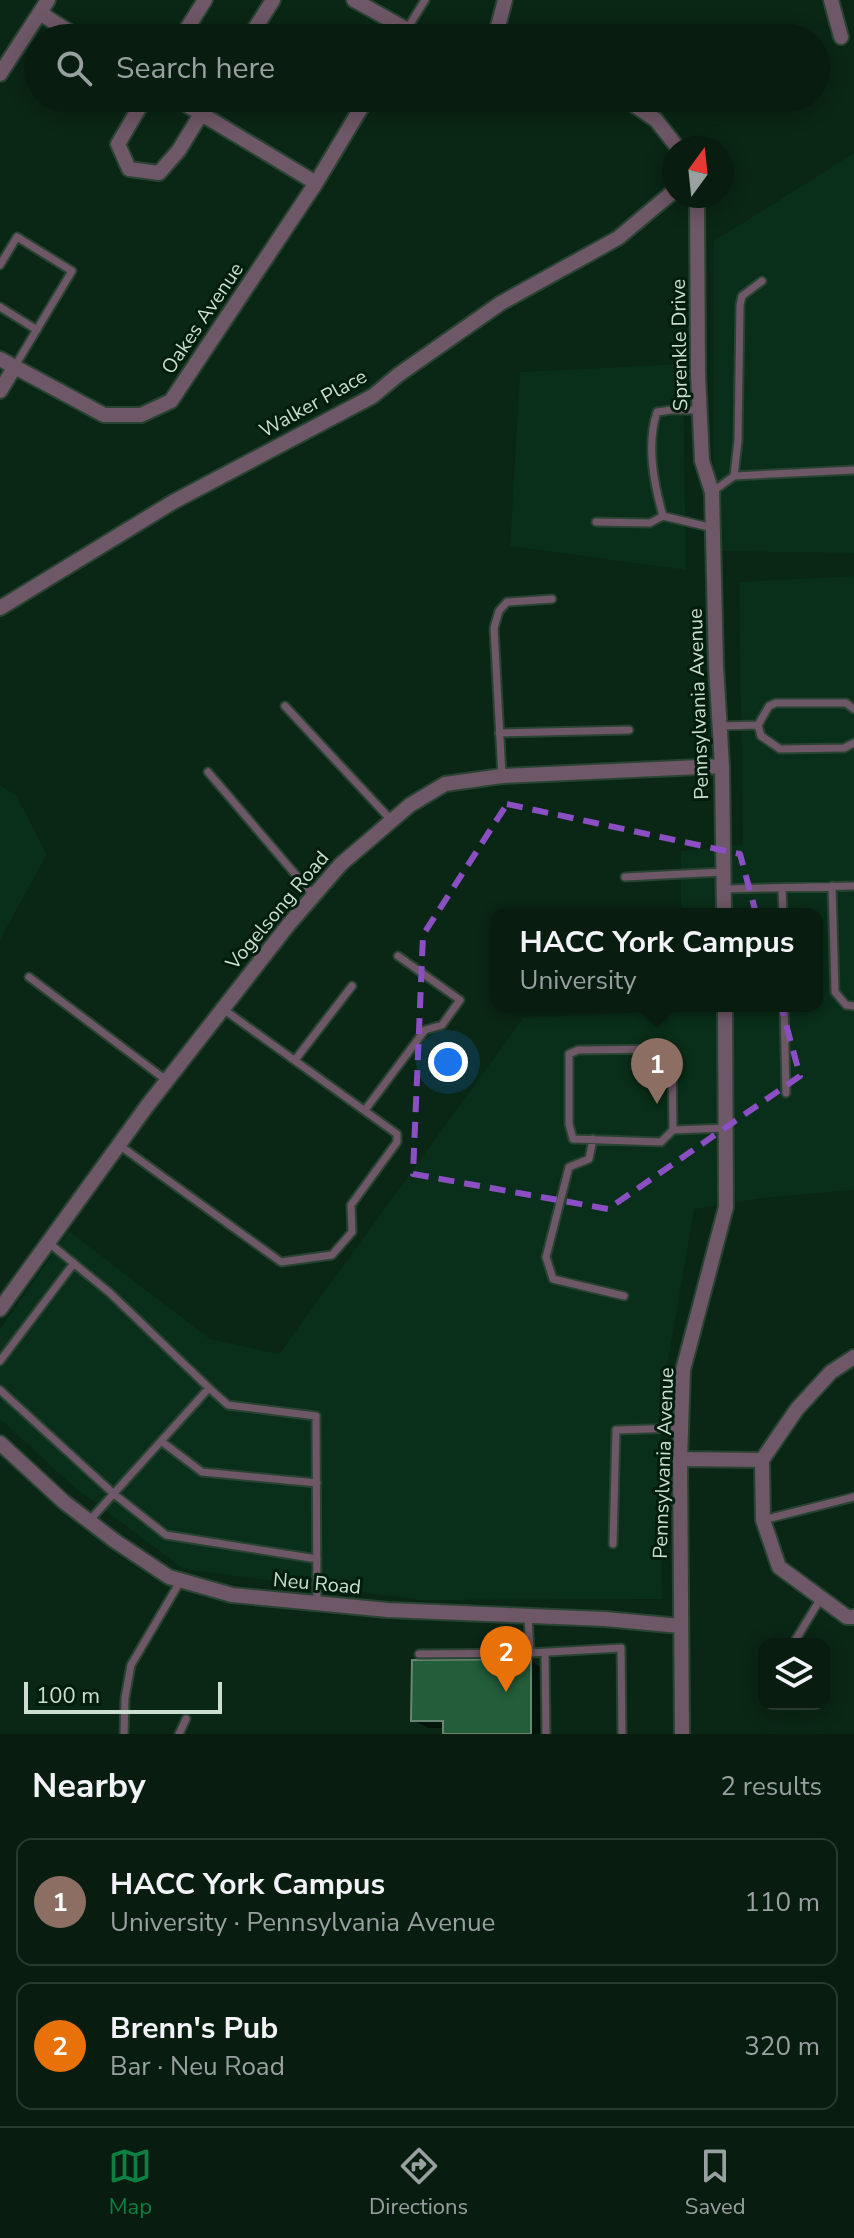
<!DOCTYPE html>
<html lang="en">
<head>
<meta charset="utf-8">
<style>
  :root { --surface:#081c10; --page:#16291e; --text:#f1f3f6; --muted:#98a19f; --line:#293a30; --accent:#0b8043 }
  body { margin:0; font-family:"Nunito Sans",sans-serif; background:var(--page); color:var(--text) }
  .controls { position:absolute; right:24px; bottom:24px; display:grid; overflow:hidden; border-radius:16px; box-shadow:0 4px 20px #0003 }
  .controls button { width:72px; height:72px; display:grid; place-items:center; padding:0; border:0; border-bottom:2px solid var(--line); background:var(--surface); color:var(--text); font:40px sans-serif }
  .compass { position:absolute; left:662px; top:136px; width:72px; height:72px; border-radius:50%; background:var(--surface); box-shadow:0 4px 20px #0003; rotate:15deg }
  .scale { position:absolute; left:24px; bottom:20px; width:198px; box-sizing:border-box; padding-left:8px; border:4px solid #ccddd1; border-top:0; font-size:22px; line-height:28px; white-space:nowrap; color:#ccddd1; -webkit-text-stroke:6px #011d0c; paint-order:stroke }
  .you { position:absolute; left:448px; top:1062px; width:28px; height:28px; margin:-20px; border:6px solid #fff; border-radius:50%; background:#1a73e8; box-shadow:0 0 0 12px #1a73e833 }
  .badge { display:grid; place-items:center; width:52px; height:52px; border-radius:50%; background:var(--accent); color:#fff; font-size:26px; font-weight:700 }
  .pin { position:absolute; translate:-50% -66px; filter:drop-shadow(0 2px 4px #0008) }
  .pin::after { content:''; position:absolute; top:42px; width:28px; height:24px; background:inherit; clip-path:polygon(0 0,100% 0,50% 100%) }
  .popup { position:absolute; left:491px; top:908px; width:332px; height:104px; box-sizing:border-box; display:grid; place-content:center; border-radius:16px; background:var(--surface); filter:drop-shadow(0 2px 6px #0005); font-size:26px; white-space:nowrap; color:var(--muted) }
  .popup b { font-size:30px; color:var(--text) }
  .popup::after { content:''; position:absolute; left:50%; top:100%; margin-left:-16px; border:16px solid transparent; border-top-color:var(--surface) }
  .list { margin:0; padding:0; list-style:none }
  h2 { display:flex; justify-content:space-between; align-items:center; height:104px; margin:0; padding:0 32px; font-size:34px }
  h2 small { font-size:26px; font-weight:400; color:var(--muted) }
  .list li { display:grid; grid-template-columns:52px 1fr auto; gap:24px; align-items:center; box-sizing:border-box; height:128px; margin:0 16px 16px; padding:0 16px; border:2px solid var(--line); border-radius:16px }
  .list b { display:block; font-size:30px; white-space:nowrap }
  .list p { margin:0; font-size:26px; white-space:nowrap; color:var(--muted) }
  .list em { font-size:26px; font-style:normal; color:var(--muted) }
  .icon { flex:none; width:44px; height:44px; fill:none; stroke:currentColor; stroke-width:2; stroke-linecap:round; stroke-linejoin:round }
  .map { position:relative; flex:none; width:854px; height:1734px; overflow:hidden }
  .search { position:absolute; background:var(--surface); box-shadow:0 4px 20px #0003; left:24px; right:24px; top:24px; height:88px; display:flex; align-items:center; gap:20px; box-sizing:border-box; padding:0 28px; border-radius:44px; color:var(--muted); font-size:30px }
  .sheet { height:392px; background:var(--surface) }
  nav { display:flex; justify-content:space-around; align-items:center; box-sizing:border-box; height:112px; border-top:2px solid var(--line); background:var(--surface); font-size:22px; color:var(--muted) }
  nav a { display:grid; justify-items:center; gap:4px }
  nav .on { color:var(--accent) }
  .map>svg:first-child { display:block }
  .built { fill:#092e19 }
  .shadow { fill:#0007 }
  .building { fill:#235d3a; stroke:#688772; stroke-width:2 }
  .lines { fill:none; stroke-linecap:round; stroke-linejoin:round }
  .service-casing { stroke:#294333; stroke-width:11 }
  .minor-casing { stroke:#294333; stroke-width:18 }
  .service { stroke:#6e5766; stroke-width:7 }
  .minor { stroke:#6e5766; stroke-width:14 }
  .marked { fill:none; stroke:#8b4fc3; stroke-width:6; stroke-dasharray:16 10; stroke-linejoin:round }
  .labels { text-anchor:middle; stroke-width:6; stroke-linejoin:round; paint-order:stroke }
  .street-label { font-size:20px; fill:#ccddd1; stroke:#011d0c }
</style>
</head>
<body>
<div class="map">
<svg width="854" height="1734" viewBox="0 0 854 1734">
  <rect width="100%" height="100%" fill="#0a2615"/>
  <!-- built -->
  <path class="built" d="M854,153V553L714,551V241Z
    M683,364L686,570L510,546L520,372Z
    M854,576V1190L771,1197L694,1209L661,1403L662,1599L421,1600L183,1569L75,1488L0,1419V1329L69,1231L210,1339L279,1354L523,1018L682,1010V1006H817V914H681V851L743,845L739,582Z
    M0,785L16,795L47,854L0,940Z"/>
  <!-- shadow -->
  <path class="shadow" d="M531,1661L545,1670V1734H445V1728H428L413,1720Z"/>
  <!-- building -->
  <path class="building" d="M531,1659V1734H443V1721H411L412,1660Z"/>
  <g class="lines">
    <defs>
      <path id="service" d="M407,29L425,0
        M0,265L17,237L72,271L15,366
        M0,307L37,330
        M700,410H671L657,412C646,445 654,484 663,516L713,528
        M734,476L854,470
        M712,492L734,476L738,441L740,305L742,296L762,281
        M596,522L650,523L663,516
        M285,706L392,821
        M854,709L846,703H776L769,706L758,725L761,736L780,749L844,748L854,743
        M720,726L758,725
        M499,733L629,730
        M208,772L313,895
        M502,776L494,628L499,611L507,602L552,599
        M625,877L723,872
        M832,886L835,992L846,1005L854,1006
        M782,888L783,914
        M723,889L854,886
        M29,977L166,1080
        M784,1006L786,1093
        M295,1060L352,986
        M365,1110L425,1030L442,1025L460,1000L398,956
        M673,1130L672,1055L667,1049L578,1050L569,1054V1124L573,1139L661,1142L673,1130L726,1128
        M593,1139L589,1159L569,1167L546,1257L553,1279L624,1296
        M119,1145L281,1262L332,1255L352,1232L351,1205L397,1142V1134L223,1009
        M49,1243L110,1293L209,1388L89,1521
        M0,1361L74,1263
        M209,1388L228,1405L316,1416L317,1603
        M0,1390L114,1494L166,1535L317,1559
        M161,1441L202,1472L317,1483
        M763,1520L854,1497
        M613,1544L616,1430L681,1428
        M528,1616L530,1653L621,1648L622,1734
        M793,1644L821,1598
        M419,1654L530,1653
        M545,1654L546,1734
        M124,1734L125,1698L131,1665L181,1580
        M179,1734L186,1719"/>
      <path id="minor" d="M354,0L422,38
        M831,0L841,37
        M40,13L79,38
        M181,38L205,0
        M249,38L273,0
        M495,38L505,0
        M0,74L48,0
        M145,98L118,144L129,169L159,173L179,150L211,98
        M175,98L316,183
        M624,98L656,120L678,148
        M697,196L698,374L702,461L712,492L716,666L722,766L724,914
        M0,359L104,415H141L171,401L316,183L367,98
        M0,391L14,368
        M0,608L173,502L373,396L398,375L501,303L618,238L674,191
        M0,1309L147,1106L289,924L341,864L410,805L445,784L502,776L722,766
        M854,1357L831,1372L797,1409L762,1460L763,1520L779,1567L847,1617H854
        M0,1443L64,1502L115,1541L169,1577L232,1595L388,1610L605,1619L680,1626
        M680,1459L762,1460
        M682,1734L680,1459L683,1370L726,1207L725,1006"/>
    </defs>
    <!-- service casing -->
    <use href="#service" class="service-casing"/>
    <!-- minor casing -->
    <use href="#minor" class="minor-casing"/>
    <!-- service -->
    <use href="#service" class="service"/>
    <!-- minor -->
    <use href="#minor" class="minor"/>
  </g>
  <!-- marked area -->
  <path class="marked" d="M507,804L740,854L800,1076L608,1209L413,1174L423,935Z"/>
  <g class="labels">
    <!-- street labels -->
    <g class="street-label">
      <text transform="translate(202 318) rotate(-56)" y="7">Oakes Avenue</text>
      <text transform="translate(679 345) rotate(-91)" y="7">Sprenkle Drive</text>
      <text transform="translate(313 403) rotate(-29)" y="7">Walker Place</text>
      <text transform="translate(698 704) rotate(-92)" y="7">Pennsylvania Avenue</text>
      <text transform="translate(277 910) rotate(-50)" y="7">Vogelsong Road</text>
      <text transform="translate(663 1463) rotate(-88)" y="7">Pennsylvania Avenue</text>
      <text transform="translate(317 1583) rotate(5)" y="7">Neu Road</text>
    </g>
  </g>
</svg>
<div class="controls">
<button><svg class="icon" aria-label="layers" viewBox="0 0 24 24"><path d="M12 4l9 5-9 5-9-5zM3 14l9 5 9-5"/></svg></button>
</div>
<svg class="compass" viewBox="-18 -18 36 36"><path d="M0-13l5 13h-10z" fill="#e53935"/><path d="M0 13l5-13h-10z" fill="#98a19f"/></svg>
<div class="scale">100 m</div>
<div class="you"></div>
<div class="pin badge" style="left:657px;top:1104px;background:#8d6e63">1</div>
<div class="popup"><b>HACC York Campus</b>University</div>
<div class="pin badge" style="left:506px;top:1692px;background:#e8710a">2</div>
<div class="search"><svg class="icon" aria-label="search" viewBox="0 0 24 24"><circle cx="10" cy="10" r="6"/><path d="M15 15l6 6"/></svg>Search here</div>
</div>
<section class="sheet">
<h2>Nearby<small>2 results</small></h2>
<ul class="list">
<li><span class="badge" style="background:#8d6e63">1</span><div><b>HACC York Campus</b><p>University · Pennsylvania Avenue</p></div><em>110 m</em></li>
<li><span class="badge" style="background:#e8710a">2</span><div><b>Brenn's Pub</b><p>Bar · Neu Road</p></div><em>320 m</em></li>
</ul>
</section>
<nav>
<a class="on"><svg class="icon" aria-label="map" viewBox="0 0 24 24"><path d="M3 6l6-2 6 2 6-2v14l-6 2-6-2-6 2zM9 4v14M15 6v14"/></svg>Map</a>
<a><svg class="icon" aria-label="directions" viewBox="0 0 24 24"><path d="M12 3l9 9-9 9-9-9zM9 14v-3h6M13 9l2 2-2 2"/></svg>Directions</a>
<a><svg class="icon" aria-label="saved" viewBox="0 0 24 24"><path d="M7 4h10v16l-5-4-5 4z"/></svg>Saved</a>
</nav>
</body>
</html>
